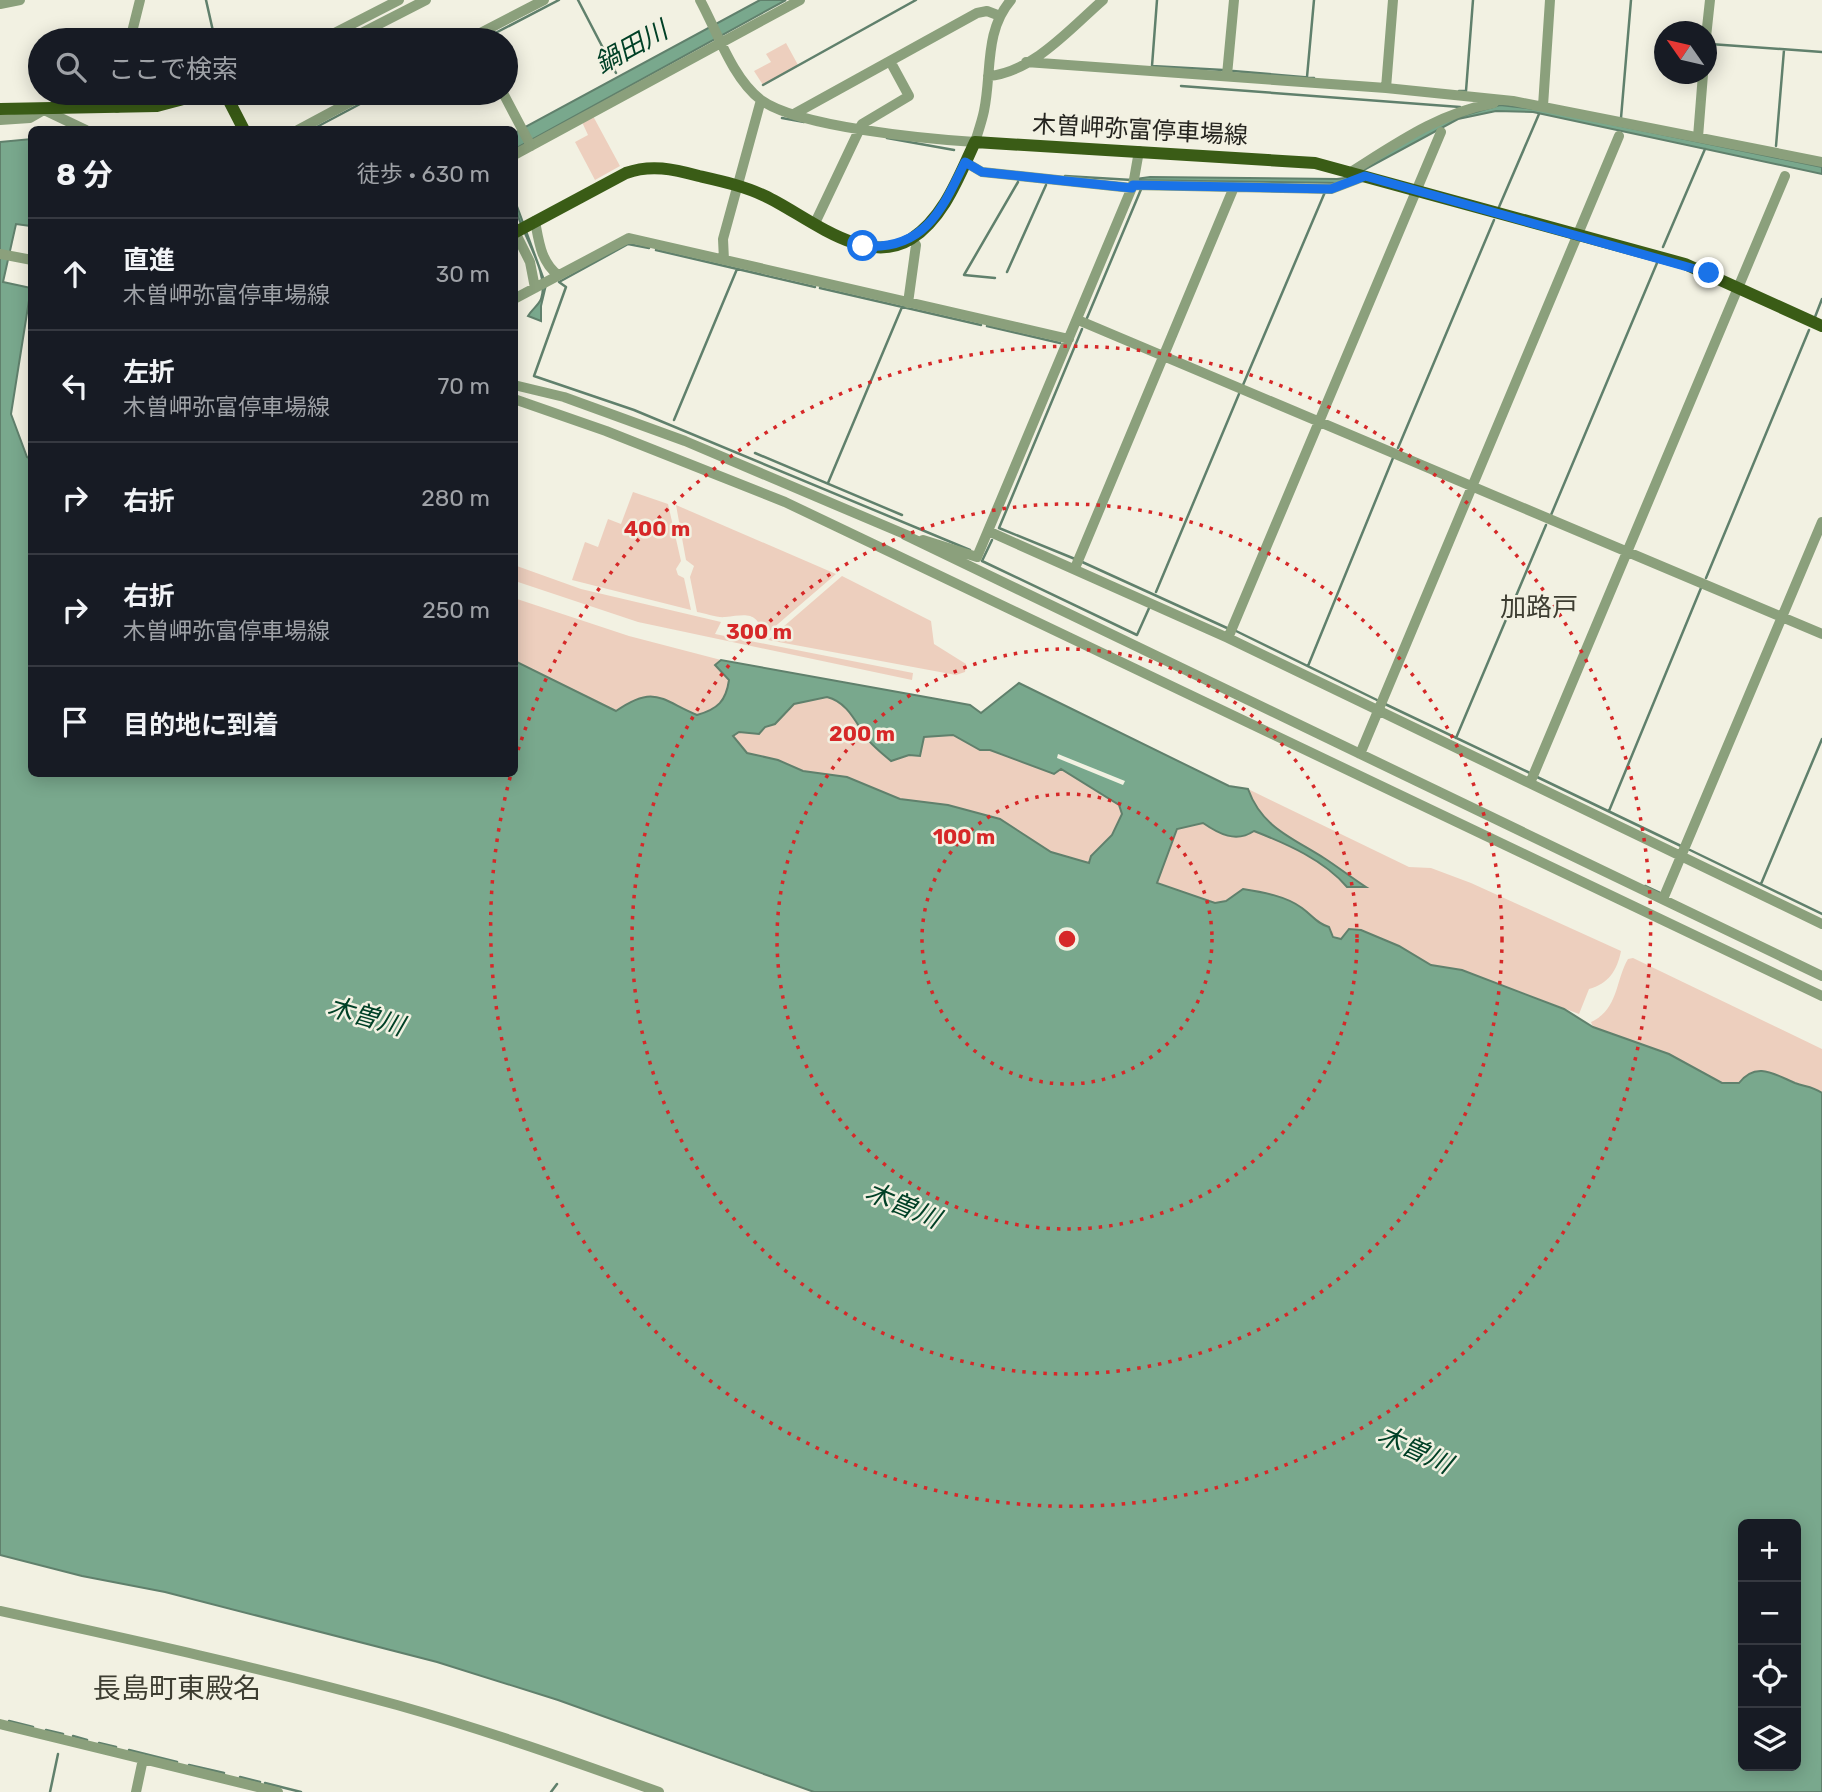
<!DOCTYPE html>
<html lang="ja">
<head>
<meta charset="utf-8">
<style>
  :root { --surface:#171b24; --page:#242831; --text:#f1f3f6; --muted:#9ea1a6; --line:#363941 }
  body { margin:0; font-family:Rubik,"Noto Sans JP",sans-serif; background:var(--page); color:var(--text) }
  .controls { position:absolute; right:21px; bottom:21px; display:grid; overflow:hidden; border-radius:10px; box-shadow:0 4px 18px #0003 }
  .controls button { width:63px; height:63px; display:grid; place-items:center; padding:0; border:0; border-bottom:2px solid var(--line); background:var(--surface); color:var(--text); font:35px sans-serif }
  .compass { position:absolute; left:1654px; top:21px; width:63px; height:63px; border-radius:50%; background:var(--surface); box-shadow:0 4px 18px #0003; rotate:304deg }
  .stop { position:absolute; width:21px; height:21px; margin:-16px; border:5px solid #1a73e8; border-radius:50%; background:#fff }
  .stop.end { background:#1a73e8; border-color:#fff; box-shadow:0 2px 7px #0008 }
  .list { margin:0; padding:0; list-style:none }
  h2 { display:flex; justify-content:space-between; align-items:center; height:91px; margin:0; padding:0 28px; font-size:30px }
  h2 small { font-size:23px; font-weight:400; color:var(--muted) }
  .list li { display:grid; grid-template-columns:46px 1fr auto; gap:21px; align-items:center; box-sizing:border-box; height:112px; padding:0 28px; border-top:2px solid var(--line) }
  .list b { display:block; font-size:26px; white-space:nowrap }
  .list p { margin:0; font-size:23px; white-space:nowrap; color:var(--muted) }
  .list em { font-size:23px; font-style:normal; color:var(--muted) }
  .icon { flex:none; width:38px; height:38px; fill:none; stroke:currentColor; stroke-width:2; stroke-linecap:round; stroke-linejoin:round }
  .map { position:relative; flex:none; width:1822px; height:1792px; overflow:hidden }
  .search { position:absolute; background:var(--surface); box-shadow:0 4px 18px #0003; left:28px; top:28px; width:490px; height:77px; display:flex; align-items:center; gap:18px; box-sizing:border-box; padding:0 24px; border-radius:38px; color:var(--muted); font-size:26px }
  .panel { position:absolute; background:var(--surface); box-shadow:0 4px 18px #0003; left:28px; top:126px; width:490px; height:651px; border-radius:10px }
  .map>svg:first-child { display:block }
  .green { fill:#edcfbe }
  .water { fill:#79a88d; stroke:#60806c; stroke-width:2; fill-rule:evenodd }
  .pier { fill:#f2f1e2 }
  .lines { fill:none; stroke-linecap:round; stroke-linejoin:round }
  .stream { stroke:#60806c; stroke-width:2.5 }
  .minor { stroke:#8ba07c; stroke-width:10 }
  .major { stroke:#3a5c16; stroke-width:12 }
  .route { stroke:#1a73e8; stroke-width:9 }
  .ring { fill:none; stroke:#d62828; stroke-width:3.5; stroke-dasharray:3.5 7 }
  .labels { text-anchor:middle; stroke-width:5; stroke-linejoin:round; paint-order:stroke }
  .street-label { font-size:24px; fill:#25241f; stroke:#f2f1e2 }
  .water-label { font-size:26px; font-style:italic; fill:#004026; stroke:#f2f1e2 }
  .neighbourhood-label { font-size:26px; fill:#3d3d31; stroke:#f2f1e2 }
  .quarter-label { font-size:28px; fill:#3d3d31; stroke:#f2f1e2 }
  .centre { fill:#d62828; stroke:#f2f1e2; stroke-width:3.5 }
  .ring-label { font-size:21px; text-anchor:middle; font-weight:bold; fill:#d62828; stroke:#f2f1e2; stroke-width:5; stroke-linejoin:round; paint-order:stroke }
</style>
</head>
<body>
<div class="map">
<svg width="1822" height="1792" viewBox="0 0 1822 1792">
  <rect width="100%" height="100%" fill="#f2f1e2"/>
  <!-- green -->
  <path class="green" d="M786,43L798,65L763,85L754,71L771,62L766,54Z
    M593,116L620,166L595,180L575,142L588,135L582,122Z
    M633,492L668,504L681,561L676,569L678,575L684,578L691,610L572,580L585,542L598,547L608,519L621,524Z
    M676,505L836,574L764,636C757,610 746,615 725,617C717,618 705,613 697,612L690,577L694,566L686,560Z
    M514,565L581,589L721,622L715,634L913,673L912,680L638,622L515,581Z
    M842,576L931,621L934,644L966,664L965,672L956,675L768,640Z
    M514,598L629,636L721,660L970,705L981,713L1009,690L1133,793L1103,867L681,743L515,661Z
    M1229,786L1248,789L1409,867L1431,868L1471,883L1621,951C1617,971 1608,984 1589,989L1579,1014L1462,970H1440L1226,901L1215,903L1148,881L1157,839Z
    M1633,958L1822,1049V1100L1722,1083L1669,1054L1593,1027L1591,1022C1619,1009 1615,981 1628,959Z"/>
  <!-- water -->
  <path class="water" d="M760,0H786L515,149L514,133Z
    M1500,105L1543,110L1822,167V174L1533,112L1496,111L1458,119L1340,183L1128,180L1150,177L1337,179L1345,178L1434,124Z
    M31,139V226L16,224L3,282L31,288L11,414L27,457L31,459L32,774H514L515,661L616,711C655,684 661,700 697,715C718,709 726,701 729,680L715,665L721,660L970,705L981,713L1019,683L1229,786L1248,789C1262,828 1293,838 1324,858C1338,867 1352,878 1366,887H1347C1324,860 1287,844 1254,831C1236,843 1219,834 1203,823L1177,829L1157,883L1215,903L1226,901L1243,889C1262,892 1286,896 1302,908C1313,916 1316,923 1329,927L1333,937L1341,939L1349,929L1361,930L1399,946L1431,965L1462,970L1564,1009L1593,1027L1669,1054L1722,1083H1739C1756,1061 1774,1074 1795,1083C1806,1087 1812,1086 1822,1093V1792H814L558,1700L437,1662L165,1592L82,1576L0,1555V142ZM827,697C847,702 855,721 866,737C871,745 884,755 891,761L909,755L920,756L924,737L953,735L980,750H990L1054,774L1061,769L1119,805L1122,814L1112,835L1091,856L1089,863L1051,852L1000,819L948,805L900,799L847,777L803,771L778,760L747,753L733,736L739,732L759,734L765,727L775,724L794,704ZM1743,1524H1796V1766H1743Z
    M514,198L546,285L541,306V321L528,316C532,309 538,306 541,299C551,270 515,227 514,198Z"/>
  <!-- pier -->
  <path class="pier" d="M1058,754L1125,781L1123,785L1057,758Z"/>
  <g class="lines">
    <!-- stream -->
    <path class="stream" d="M206,0L215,40
      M578,0L616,73
      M1157,0L1152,66L1223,70
      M482,40L559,0
      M1710,44L1822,52
      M1233,71L1314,78
      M1307,77L1314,0
      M763,85L916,0
      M1181,86L1460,107
      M1459,91H1466L1473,0
      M782,118L804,122
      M1621,118L1631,0
      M311,130L377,95
      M887,138L954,150
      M1776,146L1784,50
      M1065,176L1132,180
      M1499,207L1539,114
      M1663,247L1705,149
      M649,248L628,244L559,282L566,287L534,376L634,410L970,550
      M656,250L815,287
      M1007,272L1046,185
      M995,278L964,275L1018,182
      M820,288L981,325
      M1815,317L1822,299
      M1087,318L1142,187
      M987,326L1060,343
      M1243,385L1325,192
      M674,420L737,269
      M1398,448L1494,220
      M755,453L902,515
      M828,483L902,307
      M1551,515L1657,263
      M992,540L982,561L1137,635L1150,606
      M1075,559L999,528L1082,329
      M1080,561L1227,628
      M1706,578L1809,330
      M1156,592L1239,394
      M1234,630L1379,701
      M1308,666L1393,458
      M1385,704L1530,773
      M1456,738L1546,525
      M1535,776L1681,846
      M1609,811L1701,588
      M1690,850L1822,914
      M1761,884L1822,739
      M1645,886L1660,893
      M9,1721L33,1727
      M46,1730L63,1734
      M73,1736L87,1740
      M99,1743L116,1747
      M129,1750L177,1762
      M189,1765L224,1773
      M240,1777L260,1782
      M265,1783L301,1792
      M50,1792L58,1754
      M551,1792L557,1784"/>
    <!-- minor -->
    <path class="minor" d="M700,0C717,31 732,78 761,100C798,127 927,139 975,142C978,132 982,121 984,111C992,73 984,31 1011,0
      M0,4L20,0
      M1706,37L1710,0
      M130,40L140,0
      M321,40L399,0
      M348,40L426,0
      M467,40L544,0
      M1026,62L1386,88L1513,101L1822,162
      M1227,75L1234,0
      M988,76C1032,73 1071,28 1103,0
      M1386,88L1393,0
      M503,93L531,146
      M1543,106L1550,0
      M117,108L119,93
      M794,114L977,13L987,11L1000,16
      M0,120L30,118L44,110L86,130
      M298,130L367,93
      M1698,137L1703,74
      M514,155L800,0
      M965,162L982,172L1132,188
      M1351,172C1397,143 1439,113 1494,103
      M1133,185L1331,189L1365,176
      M535,221C539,242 541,262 558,275
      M815,223L862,124L909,96L890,61
      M514,230L530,262L535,288
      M0,254L32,260
      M724,260L723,239L761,100
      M514,299L629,238L1069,339
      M908,303L916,245L912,239
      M1078,320L1822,634
      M514,385L564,397L685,441L909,536
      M514,399L606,431L785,502L1822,996
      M988,531L1228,638L1822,924
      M905,535L1822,976
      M923,540L977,557L1133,185L1139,151
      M1075,568L1234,187
      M1228,638L1441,132
      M1360,754L1619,136
      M1530,783L1785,176
      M1663,899L1822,522
      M0,1611C133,1640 266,1669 397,1705C486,1730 573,1761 659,1792
      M0,1724L278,1792
      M136,1792L143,1759"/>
    <!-- major -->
    <path class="major" d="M225,93L244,130
      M0,109L157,106L206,93
      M514,233L626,173C651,164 673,169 699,176C721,181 744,186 765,196C806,215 864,268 911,239C944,218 959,176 975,142L1315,163L1685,264L1822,326"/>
  </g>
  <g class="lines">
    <!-- route -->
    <path class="route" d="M863,246C924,251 942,210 965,162L982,172L1132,188L1133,185L1331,189L1365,176L1709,273"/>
  </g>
  <!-- distance rings -->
  <g class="ring">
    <circle cx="1067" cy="939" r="145"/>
    <circle cx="1067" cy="939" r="290"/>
    <circle cx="1067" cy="939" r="435"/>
    <path d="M515 760A580 580 0 1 1 511 774"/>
  </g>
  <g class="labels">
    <!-- street labels -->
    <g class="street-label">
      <text transform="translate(1140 130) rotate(3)" y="8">木曽岬弥富停車場線</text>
    </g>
    <!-- water labels -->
    <g class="water-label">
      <text transform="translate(631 47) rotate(-29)" y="9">鍋田川</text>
      <text transform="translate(366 1016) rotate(16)" y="9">木曽川</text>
      <text transform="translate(903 1205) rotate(23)" y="9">木曽川</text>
      <text transform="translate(1415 1449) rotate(25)" y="9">木曽川</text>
    </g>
    <!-- neighbourhood labels -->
    <g class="neighbourhood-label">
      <text x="1539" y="616">加路戸</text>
    </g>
    <!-- quarter labels -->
    <g class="quarter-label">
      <text x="177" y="1698">長島町東殿名</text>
    </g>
  </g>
  <circle cx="1067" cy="939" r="10" class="centre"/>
  <g class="ring-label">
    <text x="657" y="536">400 m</text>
    <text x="759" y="639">300 m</text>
    <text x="862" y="741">200 m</text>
    <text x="964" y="844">100 m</text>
  </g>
</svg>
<div class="controls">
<button>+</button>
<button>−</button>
<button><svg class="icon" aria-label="locate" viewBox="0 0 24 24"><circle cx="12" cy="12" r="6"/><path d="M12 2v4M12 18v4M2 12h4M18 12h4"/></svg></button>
<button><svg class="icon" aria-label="layers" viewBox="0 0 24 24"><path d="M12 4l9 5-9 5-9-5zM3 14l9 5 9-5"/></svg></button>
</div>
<svg class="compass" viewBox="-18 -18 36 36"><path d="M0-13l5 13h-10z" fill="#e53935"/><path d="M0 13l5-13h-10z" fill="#9ea1a6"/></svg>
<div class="stop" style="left:863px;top:246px"></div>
<div class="stop end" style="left:1709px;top:273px"></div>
<div class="search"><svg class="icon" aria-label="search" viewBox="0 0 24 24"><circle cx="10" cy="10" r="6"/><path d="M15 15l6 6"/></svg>ここで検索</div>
<section class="panel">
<h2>8 分<small>徒歩 · 630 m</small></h2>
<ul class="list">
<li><svg class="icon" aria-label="ahead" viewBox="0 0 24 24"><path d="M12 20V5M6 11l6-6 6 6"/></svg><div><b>直進</b><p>木曽岬弥富停車場線</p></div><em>30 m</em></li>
<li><svg class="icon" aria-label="left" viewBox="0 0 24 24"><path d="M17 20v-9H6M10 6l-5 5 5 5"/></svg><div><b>左折</b><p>木曽岬弥富停車場線</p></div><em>70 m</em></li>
<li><svg class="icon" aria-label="right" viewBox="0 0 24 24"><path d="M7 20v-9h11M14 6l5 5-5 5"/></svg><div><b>右折</b></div><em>280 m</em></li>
<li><svg class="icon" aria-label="right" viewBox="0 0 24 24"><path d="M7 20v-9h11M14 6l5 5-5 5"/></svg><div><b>右折</b><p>木曽岬弥富停車場線</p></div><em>250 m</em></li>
<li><svg class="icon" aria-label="arrive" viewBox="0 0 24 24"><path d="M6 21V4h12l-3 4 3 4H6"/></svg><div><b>目的地に到着</b></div></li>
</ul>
</section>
</div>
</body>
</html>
